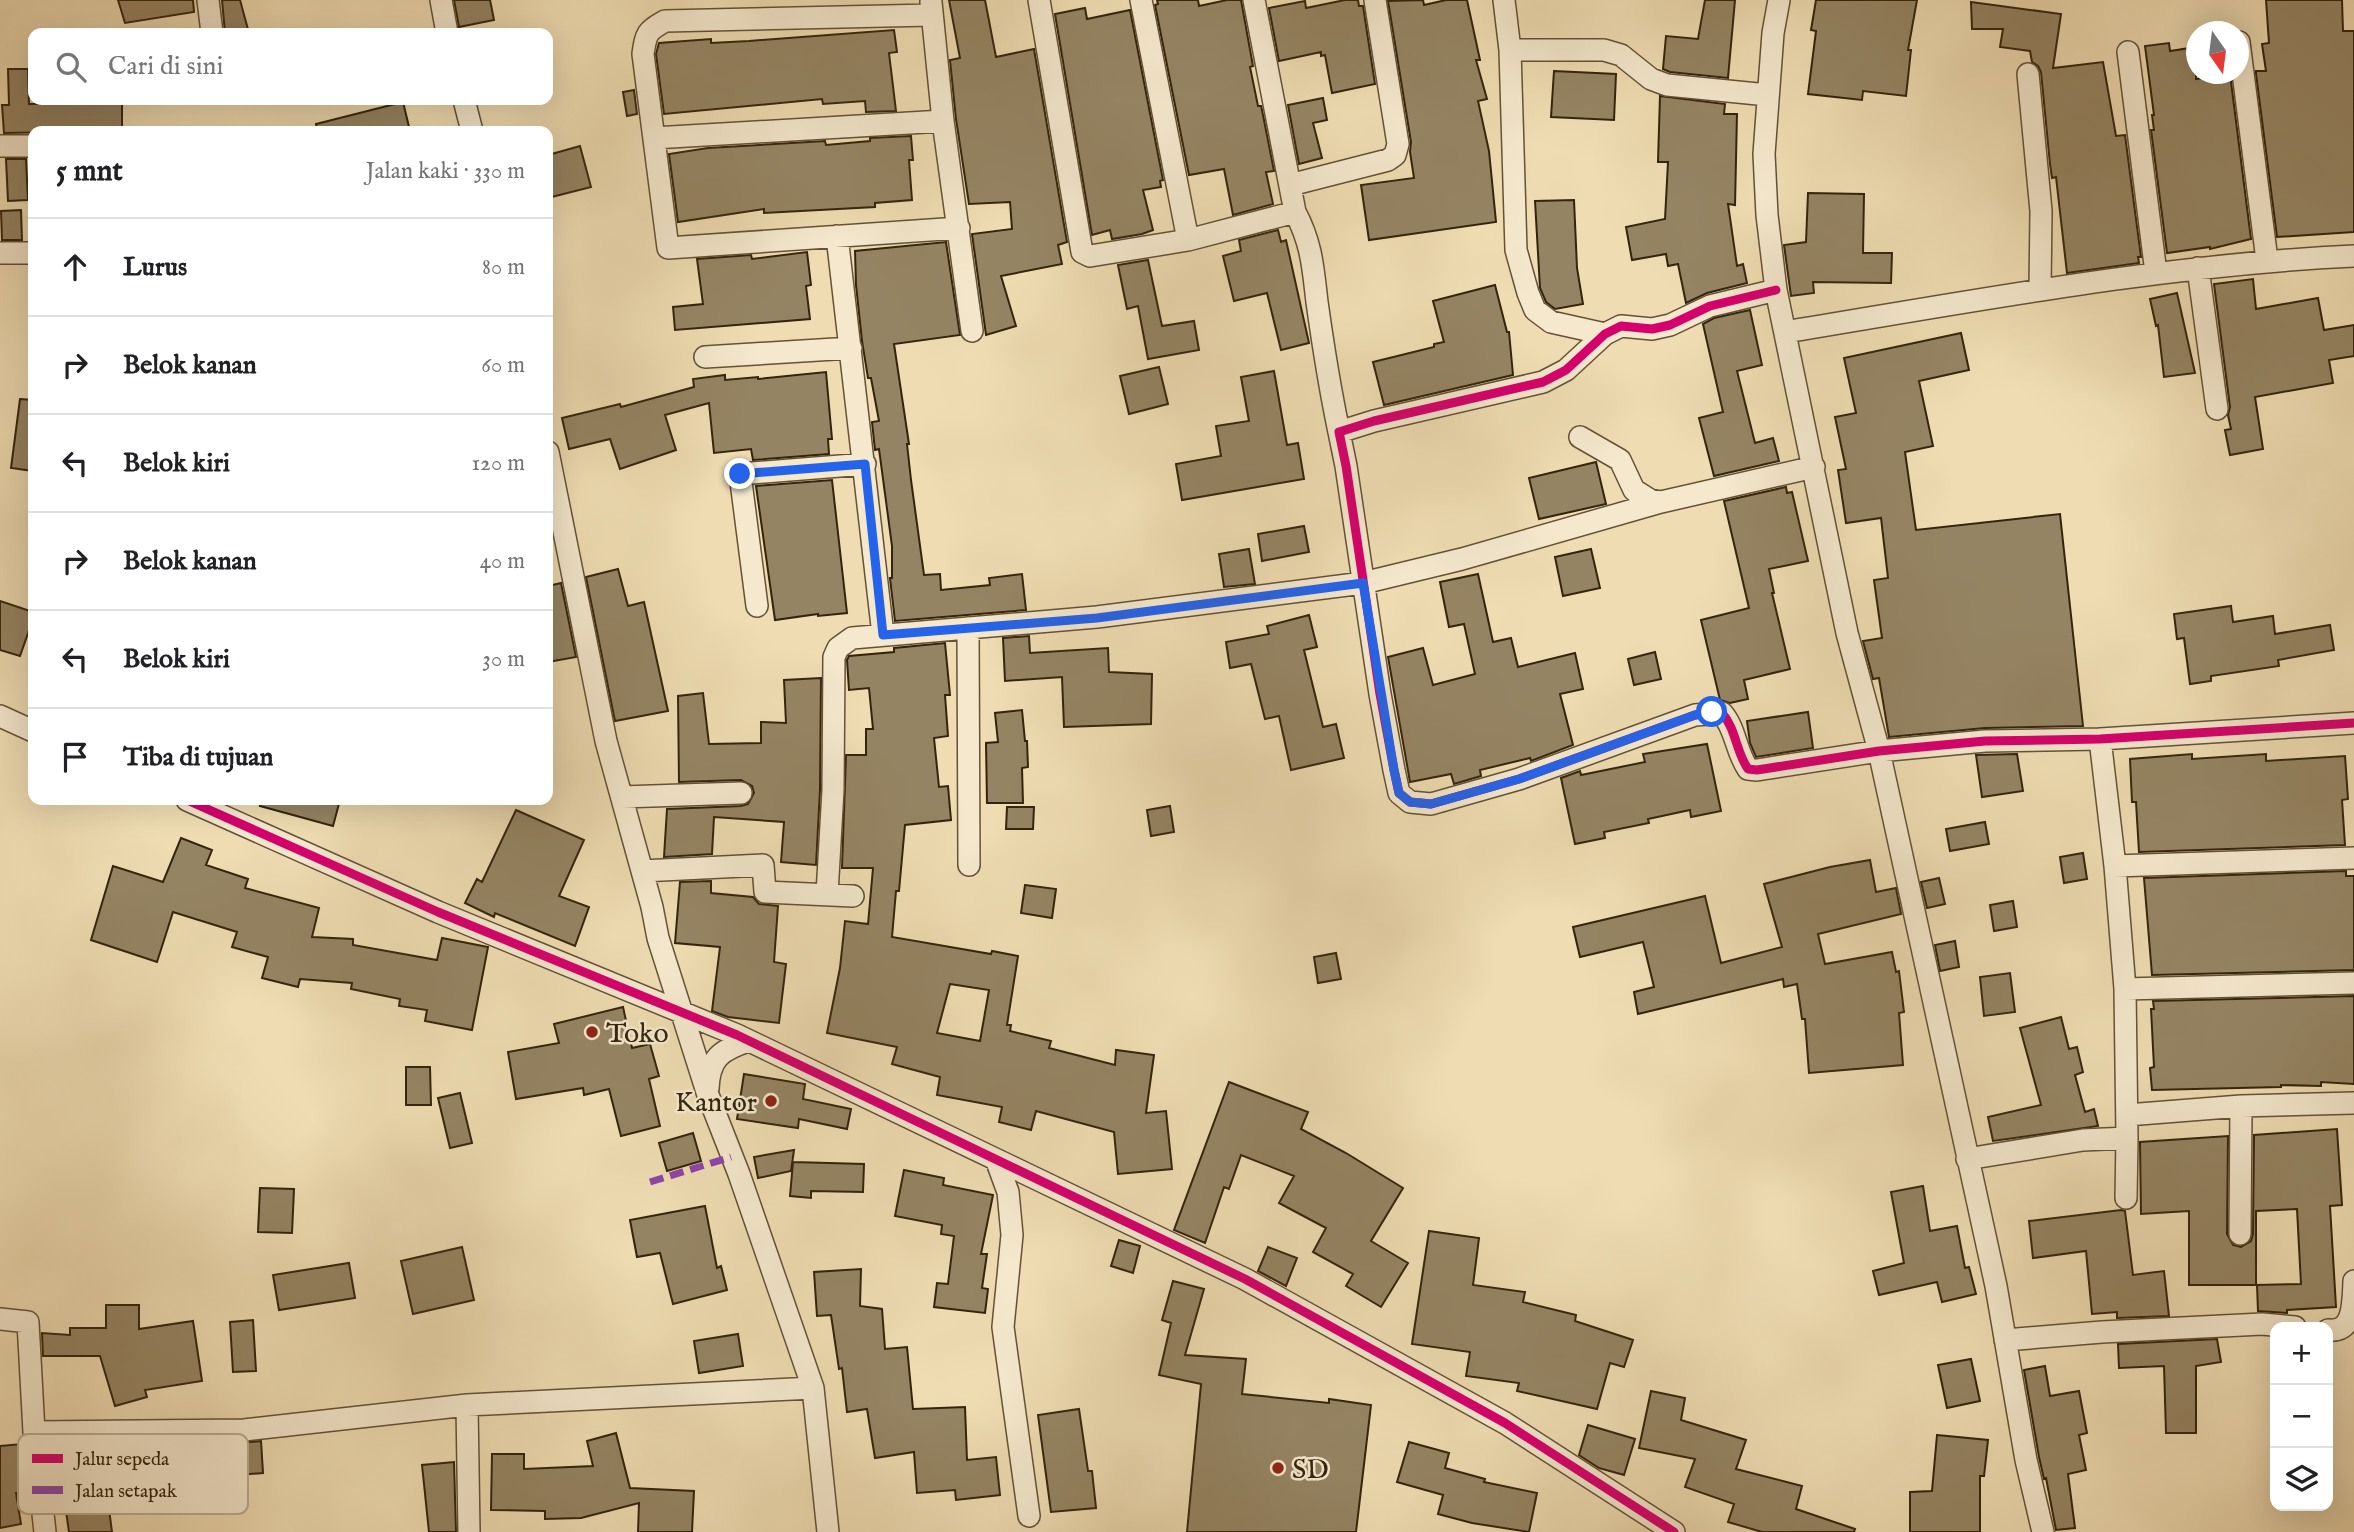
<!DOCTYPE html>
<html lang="id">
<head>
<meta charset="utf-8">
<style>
  :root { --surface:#fff; --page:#f2f2f2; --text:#202124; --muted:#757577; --line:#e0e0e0 }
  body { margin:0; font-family:"IM FELL English",serif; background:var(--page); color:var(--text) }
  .controls { position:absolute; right:21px; bottom:21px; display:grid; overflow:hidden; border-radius:14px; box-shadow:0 7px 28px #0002 }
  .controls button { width:63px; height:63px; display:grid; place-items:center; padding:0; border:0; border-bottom:2px solid var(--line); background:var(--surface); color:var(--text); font:35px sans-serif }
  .compass { position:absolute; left:2186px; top:21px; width:63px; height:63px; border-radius:50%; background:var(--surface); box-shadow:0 7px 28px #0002; rotate:166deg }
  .stop { position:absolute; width:21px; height:21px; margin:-16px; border:5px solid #2563eb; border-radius:50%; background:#fff }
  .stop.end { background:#2563eb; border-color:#fff; box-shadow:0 2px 7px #0008 }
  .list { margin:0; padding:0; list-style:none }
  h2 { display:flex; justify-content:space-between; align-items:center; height:91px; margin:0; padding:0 28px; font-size:30px }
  h2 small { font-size:23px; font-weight:400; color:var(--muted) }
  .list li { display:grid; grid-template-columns:46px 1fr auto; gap:21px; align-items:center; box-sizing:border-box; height:98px; padding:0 28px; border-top:2px solid var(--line) }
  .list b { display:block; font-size:26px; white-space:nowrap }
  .list em { font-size:23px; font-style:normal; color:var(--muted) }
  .icon { flex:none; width:38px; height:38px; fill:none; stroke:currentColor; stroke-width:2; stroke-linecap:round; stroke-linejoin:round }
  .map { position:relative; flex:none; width:2354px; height:1532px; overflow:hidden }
  .search { position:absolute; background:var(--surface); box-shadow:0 7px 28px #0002; left:28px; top:28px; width:525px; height:77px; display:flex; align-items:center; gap:18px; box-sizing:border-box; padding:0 24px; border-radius:14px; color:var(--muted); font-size:26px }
  .panel { position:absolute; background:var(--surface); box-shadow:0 7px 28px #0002; left:28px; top:126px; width:525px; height:679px; border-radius:14px }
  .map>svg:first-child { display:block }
  .building { fill:#958463; stroke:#34240d; stroke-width:2; fill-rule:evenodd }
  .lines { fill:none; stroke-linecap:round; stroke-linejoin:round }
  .minor-casing { stroke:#635236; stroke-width:24 }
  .minor { stroke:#f5e8cd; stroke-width:21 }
  .quiet { stroke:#8e44ad; stroke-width:7; stroke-dasharray:14 7; stroke-linecap:butt }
  .cycleway-casing { stroke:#f5e8cd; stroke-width:13 }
  .cycleway { stroke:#d6006c; stroke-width:9 }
  .route { stroke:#2563eb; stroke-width:9 }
  .poi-dot { fill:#8f2418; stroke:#f5e8cd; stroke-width:2.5 }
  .labels { text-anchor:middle; stroke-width:5; stroke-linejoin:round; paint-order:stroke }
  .poi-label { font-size:28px; fill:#34240d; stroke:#f5e8cd; text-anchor:start }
  .key { fill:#f5e8cd; stroke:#bbad93; stroke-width:2 }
  .key-label { font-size:19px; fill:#34240d }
</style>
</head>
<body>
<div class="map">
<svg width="2354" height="1532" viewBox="0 0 2354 1532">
  <rect width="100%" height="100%" fill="#efdcb2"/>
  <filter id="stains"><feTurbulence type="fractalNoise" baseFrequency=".00286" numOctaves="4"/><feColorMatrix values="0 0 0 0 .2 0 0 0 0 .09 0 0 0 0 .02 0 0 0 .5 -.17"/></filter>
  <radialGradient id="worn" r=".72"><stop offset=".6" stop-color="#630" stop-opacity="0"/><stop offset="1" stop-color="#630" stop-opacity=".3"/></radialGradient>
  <!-- building -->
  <path class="building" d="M118,0H193L194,12L125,23Z
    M222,0H240L249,33H225Z
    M454,0H490L494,20L459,27Z
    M949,0H985L996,57L1034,49L1067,242L1058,245L1062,264L1001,276L1016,326L986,335L972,234L1012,229L1010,202L969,204L956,119L950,60L960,58Z
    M1157,0H1198L1199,6L1227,0H1241L1253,66L1250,67L1258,106H1261L1262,110L1274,171L1266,172L1273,204L1233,215L1224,169L1189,175L1155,5L1158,4Z
    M1345,0H1358L1359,6H1363L1375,84L1332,93L1325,55L1321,56V52L1279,61L1269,8L1305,1L1306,8Z
    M1423,0L1424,5L1446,0H1467L1480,60H1476L1487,99L1478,101L1489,151L1496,222L1369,240L1361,185L1414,178L1410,152L1411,142L1388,1Z
    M1705,0H1735L1728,78L1670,72L1663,69L1666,36L1698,39Z
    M1816,0H1917L1908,50H1911L1906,96L1863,91L1862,100L1808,94L1816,31L1811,30Z
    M2266,0H2342L2343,31H2354V232L2277,237L2256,74V71H2266L2262,44L2269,43Z
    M1971,2L2061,14L2053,68L2103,62L2116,136L2125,135L2141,257H2138L2139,263L2067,273L2056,177L2052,178L2050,164L2041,72L2038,66L2032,62L2030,51L2000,47L2003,29H1972Z
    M1085,8L1087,19L1130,10L1163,180L1160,181L1161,187L1143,190L1153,230L1142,234L1112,239L1110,230L1092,235L1055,14Z
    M894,30L897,52L889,53L896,111L866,112L865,101L823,104L822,99L664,114L656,54L659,43L711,39V43L749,41Z
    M2169,43L2170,51L2196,47V79L2230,74L2251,239L2210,249V247L2167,253L2151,130H2154L2152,115H2154L2145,46Z
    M8,69H28L29,104L122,103V131L4,133L2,105H9Z
    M1554,71L1616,74L1614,120L1551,117Z
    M634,90L637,114L627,116L623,92Z
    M1660,96L1725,104L1724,114H1737L1735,205L1728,204L1737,266L1743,264L1747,283L1707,293L1686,303L1678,264L1668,266L1666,254L1632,260L1626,227L1665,219L1668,162H1658Z
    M1323,98L1327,120L1313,123L1322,158L1299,164L1288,105Z
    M403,102L410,131H317L316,124Z
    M911,136L913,160H909L912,200L875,203V207L764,213V209L678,222L669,154L708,148L825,141L826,145L870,141V138Z
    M580,146L591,187L548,198V155Z
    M6,159H26L28,200L8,201Z
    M1808,193L1864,194L1863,253H1892L1891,283L1813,282L1814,293L1791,296L1784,245L1806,242Z
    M1574,200L1577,268L1583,304L1555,309L1546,302L1540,288L1535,201Z
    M21,210L22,240H2L1,211Z
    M1278,230L1281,242L1286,240L1309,343L1281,350L1267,293L1234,301L1223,256L1241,251L1239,240Z
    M946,242L960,335L894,344L909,444H907L911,480L924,575L940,574L941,590L990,585L989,578L1022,574L1026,610L895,621L890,578H892V546L879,449L875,450L872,422L879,421L871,378H868L862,341L856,285L855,251Z
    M807,252L811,285L806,286L810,319L675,330L673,307L703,304L697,259L751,255L752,259Z
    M1148,260L1162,326L1194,321L1199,350L1148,359L1138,306L1127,309L1118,265Z
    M2253,279L2256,309L2318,298L2324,330L2354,325V356L2329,360L2333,383L2255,397L2263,449L2230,455L2225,430L2231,429L2228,415L2230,407L2214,284Z
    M1495,285L1507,332H1509L1513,375L1384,405L1373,362L1434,347V344L1444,342L1433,301Z
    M2177,293L2195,373L2164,377L2158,325L2156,326L2150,299Z
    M1750,310L1762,365L1737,371L1755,443L1773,438L1779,461L1714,476L1699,418L1723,412L1703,324L1714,318Z
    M1961,333L1969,370L1919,381L1933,446L1905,452L1916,530L2060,514L2083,726L1985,728L1889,737L1879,678L1873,679L1863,641L1882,638L1874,580L1888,578L1881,518L1846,523L1838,470L1846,469L1835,417L1856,413L1844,358Z
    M1159,367L1168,404L1129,414L1120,376Z
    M1274,371L1287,445L1298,443L1304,479L1182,500L1176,464L1221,456L1216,426L1249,421L1241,377Z
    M826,372L832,439H828L829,454L753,460L751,449L714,453L709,403L665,415L676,450L620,469L610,439L569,449L562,418L620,404L621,407L694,387L693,379L725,375V380L758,377V379Z
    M20,399L33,400V471L11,468Z
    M1596,462L1606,504L1539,519L1529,478Z
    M832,480L847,613L818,616V614L775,620L756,486Z
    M1786,487L1787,493L1792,492L1808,561L1769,569L1774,593H1772L1790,669L1744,680L1748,699L1730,703L1720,700L1701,620L1749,608L1724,501Z
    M1304,526L1309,552L1262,561L1258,534Z
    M1249,549L1255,584L1224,587L1219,554Z
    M1591,549L1600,588L1563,596L1555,557Z
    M618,569L628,606L644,602L668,711L615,721L586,577Z
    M1478,574L1493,642L1511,638L1518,667L1575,653L1583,689L1560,694L1573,745L1531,761L1530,758L1480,770L1481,776L1454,784L1451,774L1410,782L1388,657L1423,648L1433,685L1475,674L1464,624L1449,627L1440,582Z
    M561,583L576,657L548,662V586Z
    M0,601L33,612V619L20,656L0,650Z
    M2231,606L2233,622L2273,616L2275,634L2330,625L2334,650L2278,660L2279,666L2211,676V681L2190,684L2184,638L2177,639L2174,614Z
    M1309,615L1317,647L1304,650L1323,727L1336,724L1344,758L1291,770L1279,716L1265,719L1251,664L1230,668L1226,642L1269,634L1267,626Z
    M1029,636L1030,653L1108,648L1109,672L1152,674L1151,724L1064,727L1062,677L1005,681L1003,638Z
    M945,643L950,695H945L948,736L934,738L939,787L948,786L951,820L905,825L899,891H896L892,937L991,954L992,951L1018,956L1007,1025H1011L1010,1031L1051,1041L1049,1048L1115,1065L1116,1050L1154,1055L1146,1113L1166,1111L1172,1169L1118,1174L1114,1132L1036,1111L1031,1130L999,1122L1002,1107L937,1095L940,1077L892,1064L897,1047L827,1033L840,968L845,921L868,924L873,868H842L846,755H866V729H873L869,688L849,690L847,660L849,656L894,652V648ZM950,984L989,990L980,1041L937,1033Z
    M1655,652L1661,679L1634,685L1628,659Z
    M821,678L820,790L816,865L781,862L784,822L714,817L712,854L664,857L667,809L741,806L748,804L754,793L752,786L741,780L679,782L678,696L703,693L709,744L761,743V722L786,723L784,680Z
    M1022,710L1025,741H1027L1028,767L1022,768L1023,803H987L986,743L998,742L995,713Z
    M1808,712L1813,748L1756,757L1750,743L1747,721Z
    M1707,744L1721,811L1691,817L1690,810L1648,819L1649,823L1604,832L1605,838L1575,844L1561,778L1580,771L1581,775L1645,762L1643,754Z
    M2017,754L2023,791L1982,797L1976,755Z
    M2192,754V759L2266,754V761L2345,756L2348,799L2342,800L2345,845L2139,852L2136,802H2132L2130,759Z
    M261,800H340L333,826L260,806Z
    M1170,806L1174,832L1151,836L1147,810Z
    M1007,807H1034L1033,829H1006Z
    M516,810L584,840L559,896L589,907L575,946L495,913L494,917L465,903L477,879L482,882Z
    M1985,822L1989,844L1950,851L1946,829Z
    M181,838L212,850L206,865L248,879L245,888L319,908L312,937L353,939V945L437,960L442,938L488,947L472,1030L425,1021L427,1010L399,1006L400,999L351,989L352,983L300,979L298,987L262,978L268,957L232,947L237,932L173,912L157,962L91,940L113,866L163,882Z
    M2083,853L2087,879L2064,883L2060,857Z
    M1870,860L1876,892L1896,888L1901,914L1818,934L1825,964L1892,952L1896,972L1899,971L1904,1012L1899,1013L1903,1065L1809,1073L1805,1019H1802L1797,984L1784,987L1783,979L1638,1014L1634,992L1654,987L1643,942L1580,957L1573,927L1705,896L1721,963L1782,947L1764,884L1830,867Z
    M2346,871V876H2354V970L2152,975L2144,878Z
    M1939,878L1945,904L1927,908L1921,882Z
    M711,881V893L753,897L759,904L778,906L774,962L786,964L779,1023L728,1017L712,1011L720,947L675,943L680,882Z
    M1025,885L1056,889L1052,918L1021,913Z
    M2013,901L2017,927L1994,931L1990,905Z
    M1955,941L1959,967L1940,971L1935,945Z
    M1336,953L1341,979L1318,983L1314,957Z
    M2010,973L2015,1012L1984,1016L1980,977Z
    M2354,996V1084L2321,1082V1086L2281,1085V1087L2152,1090L2150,1068L2154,1067L2151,1009H2154L2153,1001Z
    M623,1007L632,1048L650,1044L659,1076L649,1079L660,1126L621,1136L609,1089L584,1095L583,1088L516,1099L508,1052L559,1043L554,1024Z
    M2061,1017L2069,1049L2077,1047L2083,1072L2075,1075L2085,1112L2094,1109L2098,1126L1993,1141L1988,1117L2041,1105L2020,1028Z
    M406,1067H430L431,1105H406Z
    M744,1074L805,1084L803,1099L851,1109L847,1129L799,1119L798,1128L737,1119Z
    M1229,1082L1308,1112L1301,1129L1346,1153L1403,1188L1371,1241L1408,1263L1381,1307L1346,1286L1353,1274L1313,1252L1326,1228L1279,1203L1294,1176L1241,1155L1229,1189L1224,1187L1205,1243L1174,1230Z
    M460,1093L472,1143L450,1148L438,1098Z
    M2337,1129L2342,1205L2330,1206L2336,1307L2287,1310V1313L2258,1311L2257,1285L2301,1284L2297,1209L2256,1211V1285H2189V1211L2141,1214L2140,1142L2228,1136L2227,1234L2233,1245L2241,1247L2251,1241L2253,1234L2254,1135Z
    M693,1133L701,1161L667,1171L659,1143Z
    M794,1150L791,1171L758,1178L754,1157Z
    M793,1162L864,1164L863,1192L811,1191V1198L790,1196Z
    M904,1170L944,1178L943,1185L993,1195L981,1254H987L982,1288L988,1289L985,1313L934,1307L937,1283L948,1284L954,1236L941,1234L942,1225L895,1216Z
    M1923,1186L1930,1231L1957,1226L1965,1268L1969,1267L1976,1294L1942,1302L1937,1282L1879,1295L1873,1271L1904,1263L1891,1192Z
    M260,1188L294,1189L292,1233L258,1232Z
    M705,1206L717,1268L721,1266L727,1290L673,1304L660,1253L637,1257L630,1220Z
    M2121,1210L2125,1211L2133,1275L2164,1271L2169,1316L2117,1318V1312L2092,1314L2086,1251L2033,1258L2029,1221Z
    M1429,1231L1479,1238L1473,1285L1525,1292L1523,1302L1576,1315L1575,1321L1633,1340L1624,1367L1610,1363L1597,1409L1517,1391L1519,1383L1466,1376L1470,1352L1412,1344Z
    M1119,1240L1140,1246L1133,1273L1111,1266Z
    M462,1247L474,1300L413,1314L401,1261Z
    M1268,1247L1297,1258L1286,1286L1258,1271Z
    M349,1263L355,1298L279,1310L273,1275Z
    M861,1269L860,1306L882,1309L885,1349L907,1347L913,1409L965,1407L967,1460L996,1457L1000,1495L956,1500L955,1490L917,1493L914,1452L875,1458L867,1409L847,1412L842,1368L839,1369L831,1315L817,1316L814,1272Z
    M1173,1281L1204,1289L1185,1355L1246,1359L1242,1394L1329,1403V1399L1371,1405L1356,1532H1187L1201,1384L1159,1375L1171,1323L1162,1320Z
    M106,1305H139V1329L193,1321L202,1381L145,1390L147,1397L115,1406L100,1356H43L42,1333L70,1335V1328H106Z
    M253,1320L256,1371L233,1372L230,1322Z
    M738,1334L743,1366L699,1373L694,1341Z
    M2217,1339L2221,1362L2196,1366V1433H2166L2164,1366L2119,1368L2118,1344Z
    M1971,1359L1980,1401L1947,1408L1938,1365Z
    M2045,1366L2050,1396L2079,1391L2087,1433L2079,1435L2086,1470L2068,1474L2075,1528L2056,1530L2046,1478L2044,1479L2039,1457L2024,1370Z
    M1651,1391L1685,1398L1681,1420L1746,1440L1736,1469L1802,1486L1796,1509L1855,1529L1854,1532H1762L1728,1522L1734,1504L1685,1487L1695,1459L1639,1448Z
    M1079,1409L1088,1471H1092L1096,1508L1051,1512L1038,1415Z
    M1588,1425L1635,1439L1624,1475L1599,1468L1579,1455Z
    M616,1433L630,1488L694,1491L692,1532H638L639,1503L581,1518L545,1519V1511L491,1510L492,1454H524V1469L593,1466L587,1441Z
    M1937,1435L1988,1440L1984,1476H1980V1532H1910V1492L1932,1491Z
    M261,1441L263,1473L106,1486L112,1532H69L63,1490L54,1491L49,1445H59L60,1459Z
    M1409,1442L1449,1453L1445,1468L1485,1479L1484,1482L1537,1493L1529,1532L1472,1523L1438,1514L1443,1495L1397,1482Z
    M22,1444L27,1493H16L21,1524L0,1528V1446Z
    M454,1462L456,1532H429L422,1465Z"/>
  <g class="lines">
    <defs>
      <path id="minor" d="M208,0L212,33
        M441,0L447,33
        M1039,0L1082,252L1090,256L1188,240
        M1141,0L1188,240L1295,212
        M1254,0L1295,212C1312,244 1313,268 1317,302C1323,345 1330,389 1339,432
        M1504,0L1510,50L1516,250L1528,293L1535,310L1551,322L1605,334
        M1779,0L1773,33L1764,154L1767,215L1776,290L1847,633L1879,751L1996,1286L2026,1460L2043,1532
        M931,2L943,121L972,331
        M931,15L665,21C647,31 646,33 643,54L668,248L959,228
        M2239,42L2267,260
        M1510,50H1604L1621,55L1651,79L1667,85L1768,95
        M2128,52L2156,273
        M2028,74L2041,211L2040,290
        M464,100L472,131
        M654,138L943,121
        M0,146H33
        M1290,185L1388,160L1395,155L1398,144L1375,0
        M837,236L883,635
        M0,253H33
        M2198,268L2217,409
        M1776,290L1710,306L1670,325L1652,329L1621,326L1605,334L1566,370L1543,382L1374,421L1339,432L1346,466L1380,694L1394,770L1399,793L1410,802L1431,804L1519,779L1695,715L1722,713C1736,729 1736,752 1748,769L1757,770L1879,751L1985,741L2100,739L2354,723
        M1785,332C1974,301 2162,265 2354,256
        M705,357L851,348
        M1580,437L1620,460L1634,490L1650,500L1661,502L1814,467
        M548,452L606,741L652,907L658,938L708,1095L739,1174L813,1388L828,1532
        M757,606L740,474L865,464
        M968,628L969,865
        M0,716L33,731
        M622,797L741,793
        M187,800L438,912L737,1035L1245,1279L1505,1423L1674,1532
        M2115,866L2354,858
        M642,871L763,865L765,892L853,896
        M827,894L833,790L834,657L838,648L852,638L1097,617L1363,583L1462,559L1661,502
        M2125,989L2354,983
        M708,1089C709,1058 721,1050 748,1041
        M2127,1115L2241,1106L2354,1103
        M1967,1159L2083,1140L2127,1138L2125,989L2115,866L2100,739
        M997,1162L1008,1192L1012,1235L1003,1327L1029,1516
        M2126,1198L2127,1138
        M2240,1234L2241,1106
        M0,1319L28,1322L34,1432L45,1532
        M2328,1330C2354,1333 2353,1304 2354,1281
        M2005,1340L2102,1332L2262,1324L2295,1327
        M467,1405L469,1532
        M34,1432L244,1430L467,1405L813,1388"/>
    </defs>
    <!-- minor casing -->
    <use href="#minor" class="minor-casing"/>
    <!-- minor -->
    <use href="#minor" class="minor"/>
    <!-- quiet -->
    <path class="quiet" d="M650,1182L731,1157"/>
    <defs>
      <path id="cycleway" d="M1776,290L1710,306L1670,325L1652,329L1621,326L1605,334L1566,370L1543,382L1374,421L1339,432L1346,466L1380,694L1394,770L1399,793L1410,802L1431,804L1519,779L1695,715L1722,713C1736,729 1736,752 1748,769L1757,770L1879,751L1985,741L2100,739L2354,723
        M187,800L438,912L737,1035L1245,1279L1505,1423L1674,1532"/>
    </defs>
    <!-- cycleway casing -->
    <use href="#cycleway" class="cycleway-casing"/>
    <!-- cycleway -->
    <use href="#cycleway" class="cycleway"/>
  </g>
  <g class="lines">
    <!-- route -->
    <path class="route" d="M740,474L865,464L883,635L1097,618L1363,583L1394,770L1399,793L1410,802L1431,804L1519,779L1695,715L1712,712"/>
  </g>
  <!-- markers -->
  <g class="poi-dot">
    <circle cx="592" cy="1032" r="7"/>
    <circle cx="771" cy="1101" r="7"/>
    <circle cx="1278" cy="1468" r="7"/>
  </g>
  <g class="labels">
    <!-- poi labels -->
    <g class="poi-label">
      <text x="606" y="1042">Toko</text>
      <text x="757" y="1111" text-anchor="end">Kantor</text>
      <text x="1292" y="1478">SD</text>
    </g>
  </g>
  <!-- legend -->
  <rect x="18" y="1434" width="230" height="80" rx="10" class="key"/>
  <rect x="32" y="1454" width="31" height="9" fill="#d6006c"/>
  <rect x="32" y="1486" width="31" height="8" fill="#8e44ad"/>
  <g class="key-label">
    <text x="75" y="1465">Jalur sepeda</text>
    <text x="75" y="1497">Jalan setapak</text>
  </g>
  <rect width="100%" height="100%" filter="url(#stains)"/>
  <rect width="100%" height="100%" fill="url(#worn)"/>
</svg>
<div class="controls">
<button>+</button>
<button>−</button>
<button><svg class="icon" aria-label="layers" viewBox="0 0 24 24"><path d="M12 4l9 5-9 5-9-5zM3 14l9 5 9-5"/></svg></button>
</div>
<svg class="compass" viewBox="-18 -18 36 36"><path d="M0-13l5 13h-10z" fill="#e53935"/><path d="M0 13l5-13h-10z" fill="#757577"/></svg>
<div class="stop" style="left:1712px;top:712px"></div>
<div class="stop end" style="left:740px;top:474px"></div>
<div class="search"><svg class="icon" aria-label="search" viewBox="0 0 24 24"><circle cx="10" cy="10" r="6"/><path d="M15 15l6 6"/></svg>Cari di sini</div>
<section class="panel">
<h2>5 mnt<small>Jalan kaki · 330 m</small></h2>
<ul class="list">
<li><svg class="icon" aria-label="ahead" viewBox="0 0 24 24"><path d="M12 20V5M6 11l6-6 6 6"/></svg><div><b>Lurus</b></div><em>80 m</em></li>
<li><svg class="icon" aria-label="right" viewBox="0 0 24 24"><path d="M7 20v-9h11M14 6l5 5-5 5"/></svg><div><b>Belok kanan</b></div><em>60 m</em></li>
<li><svg class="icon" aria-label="left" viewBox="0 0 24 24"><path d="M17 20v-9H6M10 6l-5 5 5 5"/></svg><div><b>Belok kiri</b></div><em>120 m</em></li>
<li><svg class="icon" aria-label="right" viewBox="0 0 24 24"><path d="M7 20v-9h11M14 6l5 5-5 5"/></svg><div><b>Belok kanan</b></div><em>40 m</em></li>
<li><svg class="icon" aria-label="left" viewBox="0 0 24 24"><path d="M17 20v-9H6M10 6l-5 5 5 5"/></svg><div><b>Belok kiri</b></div><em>30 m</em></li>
<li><svg class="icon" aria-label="arrive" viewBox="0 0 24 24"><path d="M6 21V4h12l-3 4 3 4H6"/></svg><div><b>Tiba di tujuan</b></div></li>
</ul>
</section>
</div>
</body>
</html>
